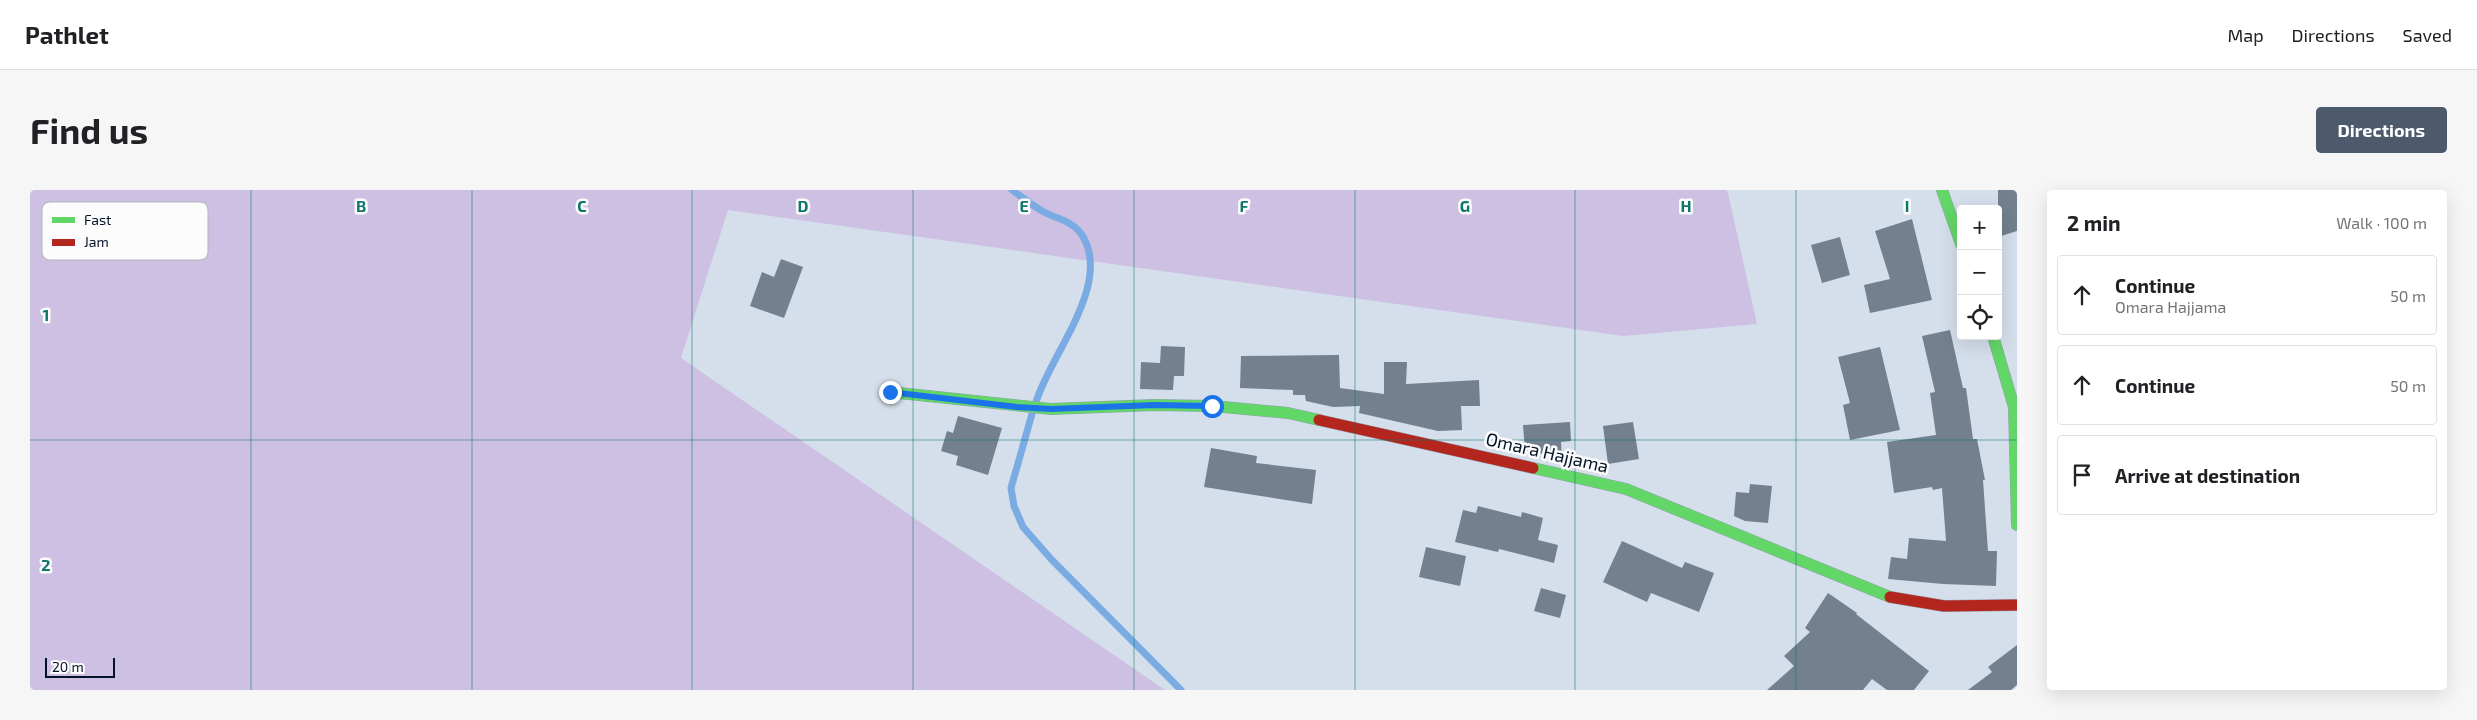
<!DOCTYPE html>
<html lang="en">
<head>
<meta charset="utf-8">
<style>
  :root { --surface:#fff; --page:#f6f6f6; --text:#202124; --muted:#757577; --line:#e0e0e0; --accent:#4c5a6c }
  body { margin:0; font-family:"Exo 2",sans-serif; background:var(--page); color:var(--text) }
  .controls { position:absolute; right:15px; top:15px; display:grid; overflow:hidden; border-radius:5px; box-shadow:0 5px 20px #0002 }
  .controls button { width:45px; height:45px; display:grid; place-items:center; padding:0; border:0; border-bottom:1px solid var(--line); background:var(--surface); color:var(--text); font:25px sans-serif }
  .scale { position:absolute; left:15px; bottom:12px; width:70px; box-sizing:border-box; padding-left:5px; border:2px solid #031327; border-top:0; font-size:14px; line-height:18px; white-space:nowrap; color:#031327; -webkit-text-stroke:4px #fcfcfc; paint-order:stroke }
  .stop { position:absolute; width:15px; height:15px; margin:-11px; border:4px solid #1a73e8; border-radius:50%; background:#fff }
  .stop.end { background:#1a73e8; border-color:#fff; box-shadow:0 1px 5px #0008 }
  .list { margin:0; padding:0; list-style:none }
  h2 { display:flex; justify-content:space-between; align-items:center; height:65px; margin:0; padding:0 20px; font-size:21px }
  h2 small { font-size:16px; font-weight:400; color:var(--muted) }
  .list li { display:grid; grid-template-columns:32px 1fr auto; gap:15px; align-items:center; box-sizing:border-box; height:80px; margin:0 10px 10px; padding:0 10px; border:1px solid var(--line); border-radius:5px }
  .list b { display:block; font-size:19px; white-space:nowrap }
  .list p { margin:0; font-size:16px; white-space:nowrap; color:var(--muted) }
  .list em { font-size:16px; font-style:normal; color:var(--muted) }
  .icon { flex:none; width:28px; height:28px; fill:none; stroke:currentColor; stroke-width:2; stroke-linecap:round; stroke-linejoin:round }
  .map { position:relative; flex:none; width:1987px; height:500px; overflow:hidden; border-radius:5px }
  header { display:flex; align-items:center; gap:30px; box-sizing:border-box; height:70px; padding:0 25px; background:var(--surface); border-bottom:1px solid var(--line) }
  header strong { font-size:24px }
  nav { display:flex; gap:28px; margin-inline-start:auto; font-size:18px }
  .intro { display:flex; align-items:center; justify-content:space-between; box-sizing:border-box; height:120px; padding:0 30px }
  h1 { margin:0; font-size:35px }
  .button { padding:12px 22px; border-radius:5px; background:var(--accent); color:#fff; font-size:18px; font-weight:700 }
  main { display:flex; gap:30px; padding:0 30px }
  aside { flex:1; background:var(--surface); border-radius:5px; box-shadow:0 5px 20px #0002 }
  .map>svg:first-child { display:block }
  .green { fill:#cdc0e3 }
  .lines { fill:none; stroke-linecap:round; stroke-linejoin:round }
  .stream { stroke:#7aabe2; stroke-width:7 }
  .building { fill:#72808f }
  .fast-casing { stroke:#93a0af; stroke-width:12 }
  .jam-casing { stroke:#93a0af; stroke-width:12 }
  .fast { stroke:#63d668; stroke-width:11 }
  .jam { stroke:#b3261e; stroke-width:11 }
  .route { stroke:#1a73e8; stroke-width:6 }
  .grid { fill:none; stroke:#0f766e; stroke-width:1; stroke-opacity:0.55 }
  .labels { text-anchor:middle; stroke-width:5; stroke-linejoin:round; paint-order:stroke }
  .street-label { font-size:18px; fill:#031327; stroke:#fcfcfc }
  .key { fill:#fcfcfc; stroke:#b1b6bc; stroke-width:1 }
  .key-label { font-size:14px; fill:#031327 }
  .grid-label { font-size:16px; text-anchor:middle; font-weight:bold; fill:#0f766e; stroke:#fcfcfc; stroke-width:5; stroke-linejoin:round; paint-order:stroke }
</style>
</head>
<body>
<header>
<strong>Pathlet</strong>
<nav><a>Map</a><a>Directions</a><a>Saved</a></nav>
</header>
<div class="intro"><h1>Find us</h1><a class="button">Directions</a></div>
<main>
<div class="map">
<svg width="1987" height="500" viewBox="0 0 1987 500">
  <rect width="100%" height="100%" fill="#d4dfeb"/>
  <!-- green -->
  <path class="green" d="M0,0H1696L1698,3L1727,134L1593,146L698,20L651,168L1135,500H0Z"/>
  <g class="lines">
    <!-- stream -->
    <path class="stream" d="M982,0C992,7 1003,16 1014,22C1027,29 1043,31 1052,45C1083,94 1020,165 1006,212
      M1002,224L981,298L984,316L993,337L1021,369L1151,500"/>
  </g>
  <!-- building -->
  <path class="building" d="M1968,0H1987V41L1968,47Z
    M1882,29L1902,110L1840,123L1834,95L1860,89L1845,41Z
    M1810,47L1820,85L1792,93L1781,55Z
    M751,69L773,77L754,128L720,116L732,82L744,87Z
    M1920,140L1933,198H1936L1943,249H1947L1955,290H1953L1958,361H1967L1966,396L1913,394L1858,389L1861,367L1877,369L1879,348L1916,351L1912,298L1903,300L1902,297L1864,303L1857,252L1906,245L1900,203L1905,202L1892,146Z
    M1131,156L1155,157L1154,186H1144L1143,200L1110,199L1111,172L1130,173Z
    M1850,157L1870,240L1820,250L1813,215L1820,213L1808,167Z
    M1309,165L1310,198L1354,204V172H1377L1376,194L1449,190L1450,216H1431L1432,240L1408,241L1329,223L1330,216L1303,217L1276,211L1275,205H1263V200L1210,198L1211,166Z
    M928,226L972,238L958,285L926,275L928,266L911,261L917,241L923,243Z
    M1540,232L1541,251L1531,252L1532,268L1495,260L1493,235Z
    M1603,232L1609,269L1578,274L1573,236Z
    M1181,258L1227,266L1226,273L1286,280L1282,314L1174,297Z
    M1720,294L1742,296L1738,333L1715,331L1704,326L1706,302L1719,303Z
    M1448,316L1491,327L1492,322L1513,328L1508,350L1528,355L1524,373L1469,359L1468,362L1425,352L1433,320L1446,323Z
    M1592,351L1652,378L1655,372L1684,383L1669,422L1621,403L1617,412L1573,392Z
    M1396,357L1436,366L1430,396L1389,387Z
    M1511,398L1536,405L1530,428L1504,421Z
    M1798,403L1827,423L1826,424L1899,481L1884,500H1857L1842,489L1833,500H1737L1764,476L1754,466L1780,442L1775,438Z
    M1987,455V495L1981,500H1938L1962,482L1958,477Z"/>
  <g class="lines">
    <defs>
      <path id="fast" d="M1912,0L1931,54
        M1963,146L1984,217L1987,335
        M860,202L1021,219L1124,215L1182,216L1258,223L1289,230
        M1503,278L1596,299L1860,407"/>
      <path id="jam" d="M1289,230L1503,278
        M1860,407L1914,416L1987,415"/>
    </defs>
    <!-- fast casing -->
    <use href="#fast" class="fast-casing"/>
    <!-- jam casing -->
    <use href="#jam" class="jam-casing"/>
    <!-- fast -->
    <use href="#fast" class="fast"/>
    <!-- jam -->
    <use href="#jam" class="jam"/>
  </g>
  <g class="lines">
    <!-- route -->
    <path class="route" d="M860,202L987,217L1021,219L1124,215L1182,216"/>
  </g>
  <!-- grid -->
  <path class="grid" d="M221,0V500M442,0V500M662,0V500M883,0V500M1104,0V500M1325,0V500M1545,0V500M1766,0V500M0,250H1987"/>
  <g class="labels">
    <!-- street labels -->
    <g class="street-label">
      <text transform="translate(1517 263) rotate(13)" y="6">Omara Hajjama</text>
    </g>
  </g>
  <!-- legend -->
  <rect x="12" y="12" width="166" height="58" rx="8" class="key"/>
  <rect x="22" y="27" width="23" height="6" fill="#63d668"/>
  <rect x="22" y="49" width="23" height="7" fill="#b3261e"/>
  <g class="key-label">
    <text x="54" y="35">Fast</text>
    <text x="54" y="57">Jam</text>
  </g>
  <g class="grid-label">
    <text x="331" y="22">B</text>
    <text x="552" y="22">C</text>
    <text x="773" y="22">D</text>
    <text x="994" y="22">E</text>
    <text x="1214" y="22">F</text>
    <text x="1435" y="22">G</text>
    <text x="1656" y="22">H</text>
    <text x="1877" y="22">I</text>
    <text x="16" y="131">1</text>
    <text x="16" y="381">2</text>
  </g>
</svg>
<div class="controls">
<button>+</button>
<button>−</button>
<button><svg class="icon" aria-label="locate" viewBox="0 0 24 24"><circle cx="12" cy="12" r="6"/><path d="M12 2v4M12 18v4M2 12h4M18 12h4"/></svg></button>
</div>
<div class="scale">20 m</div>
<div class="stop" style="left:1182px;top:216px"></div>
<div class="stop end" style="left:860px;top:202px"></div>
</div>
<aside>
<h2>2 min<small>Walk · 100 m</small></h2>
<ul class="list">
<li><svg class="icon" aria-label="ahead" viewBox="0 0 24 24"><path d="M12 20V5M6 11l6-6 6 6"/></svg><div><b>Continue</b><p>Omara Hajjama</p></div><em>50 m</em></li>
<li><svg class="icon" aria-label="ahead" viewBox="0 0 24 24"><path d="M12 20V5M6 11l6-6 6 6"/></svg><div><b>Continue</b></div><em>50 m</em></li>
<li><svg class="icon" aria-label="arrive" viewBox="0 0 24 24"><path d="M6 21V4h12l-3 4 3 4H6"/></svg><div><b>Arrive at destination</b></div></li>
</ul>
</aside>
</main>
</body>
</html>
